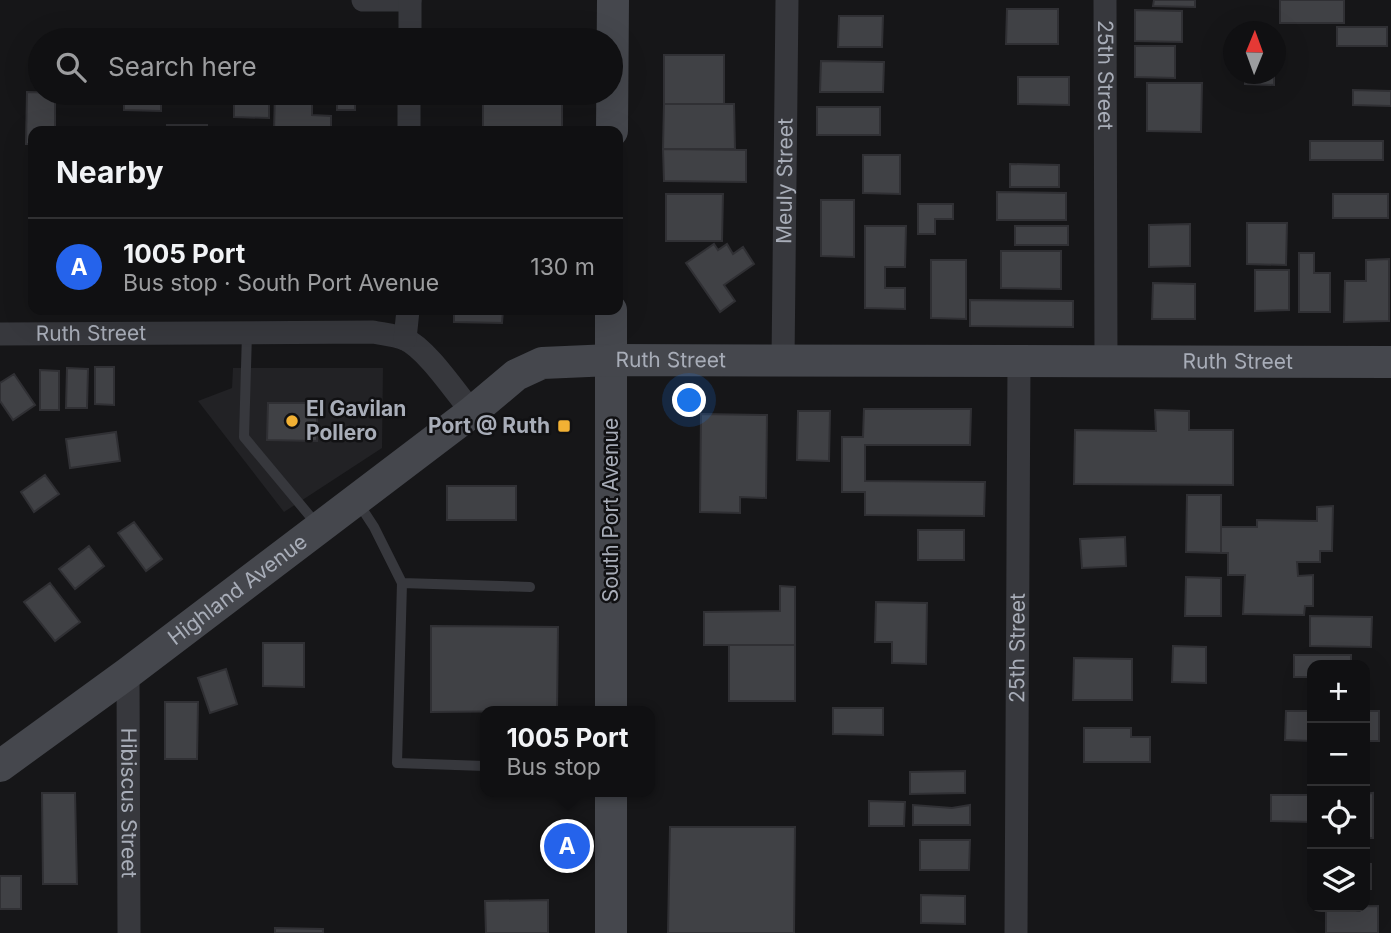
<!DOCTYPE html>
<html lang="en">
<head>
<meta charset="utf-8">
<style>
  :root { --surface:#101012; --page:#19191b; --text:#f1f3f6; --muted:#9c9d9f; --line:#303032; --accent:#2563eb }
  body { margin:0; font-family:Inter,sans-serif; background:var(--page); color:var(--text) }
  .controls { position:absolute; right:21px; bottom:21px; display:grid; overflow:hidden; border-radius:14px; box-shadow:0 7px 28px #0002 }
  .controls button { width:63px; height:63px; display:grid; place-items:center; padding:0; border:0; border-bottom:2px solid var(--line); background:var(--surface); color:var(--text); font:35px sans-serif }
  .compass { position:absolute; left:1223px; top:21px; width:63px; height:63px; border-radius:50%; background:var(--surface); box-shadow:0 7px 28px #0002; rotate:1deg }
  .you { position:absolute; left:690px; top:401px; width:24px; height:24px; margin:-18px; border:5px solid #fff; border-radius:50%; background:#1a73e8; box-shadow:0 0 0 10px #1a73e833 }
  .badge { display:grid; place-items:center; width:46px; height:46px; border-radius:50%; background:var(--accent); color:#fff; font-size:23px; font-weight:700 }
  .pin { position:absolute; translate:-50% -50%; border:4px solid #fff; box-shadow:0 2px 7px #0006 }
  .popup { position:absolute; left:480px; top:706px; width:175px; height:91px; box-sizing:border-box; display:grid; place-content:center; border-radius:14px; background:var(--surface); filter:drop-shadow(0 2px 5px #0005); font-size:23px; white-space:nowrap; color:var(--muted) }
  .popup b { font-size:26px; color:var(--text) }
  .popup::after { content:''; position:absolute; left:50%; top:100%; margin-left:-14px; border:14px solid transparent; border-top-color:var(--surface) }
  .list { margin:0; padding:0; list-style:none }
  h2 { display:flex; justify-content:space-between; align-items:center; height:91px; margin:0; padding:0 28px; font-size:30px }
  h2 small { font-size:23px; font-weight:400; color:var(--muted) }
  .list li { display:grid; grid-template-columns:46px 1fr auto; gap:21px; align-items:center; box-sizing:border-box; height:98px; padding:0 28px; border-top:2px solid var(--line) }
  .list b { display:block; font-size:26px; white-space:nowrap }
  .list p { margin:0; font-size:23px; white-space:nowrap; color:var(--muted) }
  .list em { font-size:23px; font-style:normal; color:var(--muted) }
  .icon { flex:none; width:38px; height:38px; fill:none; stroke:currentColor; stroke-width:2; stroke-linecap:round; stroke-linejoin:round }
  .map { position:relative; flex:none; width:1391px; height:933px; overflow:hidden }
  .search { position:absolute; background:var(--surface); box-shadow:0 7px 28px #0002; left:28px; top:28px; width:595px; height:77px; display:flex; align-items:center; gap:18px; box-sizing:border-box; padding:0 24px; border-radius:38px; color:var(--muted); font-size:26px }
  .panel { position:absolute; background:var(--surface); box-shadow:0 7px 28px #0002; left:28px; top:126px; width:595px; height:189px; border-radius:14px }
  .map>svg:first-child { display:block }
  .built { fill:#222225 }
  .building { fill:#404145; stroke:#303034; stroke-width:2 }
  .lines { fill:none; stroke-linecap:round; stroke-linejoin:round }
  .lane { stroke:#37383d; stroke-width:10 }
  .street { stroke:#37383d; stroke-width:23 }
  .secondary { stroke:#45474d; stroke-width:32 }
  .poi-dot { fill:#f2b134; stroke:#111113; stroke-width:2.5 }
  .labels { text-anchor:middle; stroke-width:5; stroke-linejoin:round; paint-order:stroke }
  .street-label { font-size:21px; fill:#a8adb8; stroke:#111113 }
  .poi-label { font-size:21px; font-weight:bold; fill:#a8adb8; stroke:#111113; text-anchor:start }
</style>
</head>
<body>
<div class="map">
<svg width="1391" height="933" viewBox="0 0 1391 933">
  <rect width="100%" height="100%" fill="#161618"/>
  <!-- built -->
  <path class="built" d="M233,368H383L382,448L284,512L198,401L232,388Z"/>
  <!-- building -->
  <path class="building" d="M1154,0H1195V7L1153,6Z
    M1280,0H1344V23H1280Z
    M1007,9H1058V44H1006Z
    M1135,10L1182,11V42L1135,41Z
    M839,16H883L882,47H838Z
    M1337,27H1387V46H1337Z
    M187,34H217V40H187Z
    M1135,46H1175V78L1135,77Z
    M664,55H724V104H664Z
    M821,61L884,62L883,92H820Z
    M1245,74H1274V85L1245,84Z
    M1018,77H1069V105L1018,104Z
    M1147,83H1202L1201,132L1147,131Z
    M1353,90L1391,91V106L1353,105Z
    M27,92L55,93V131H33V144H26Z
    M124,93H161V111L124,110Z
    M234,93H269V118L234,117Z
    M275,93H331V97H312V115L331,116V131H274Z
    M337,93H355V110H337Z
    M484,93H562V104H483Z
    M483,104H562V131H483Z
    M664,104H734L735,149H663Z
    M817,107H880V135H817Z
    M167,125H207V131H167Z
    M1310,141H1383V160H1310Z
    M663,149L746,150V182L664,181Z
    M863,155H900V194L863,193Z
    M1010,164L1059,165V187H1010Z
    M997,192L1066,193V220H997Z
    M666,194H723L722,241H666Z
    M1333,194H1388V218H1333Z
    M821,200H854V257L821,256Z
    M918,204H953V219H935V234H918Z
    M1247,223H1287L1286,265L1247,264Z
    M1190,224V266L1149,267V225Z
    M865,226H906L905,267H885V288H905V309L865,308Z
    M1015,226H1068V245H1015Z
    M714,244L718,250L727,244L733,254L743,247L754,264L724,285L735,301L720,312L686,263Z
    M1001,251H1061V289L1001,288Z
    M1299,253H1314V273H1330V312H1299Z
    M1389,259V321L1344,322L1345,281H1366V260Z
    M931,260H966V319L931,318Z
    M1255,270H1289V310L1255,311Z
    M1153,283L1195,284V319H1152Z
    M970,300L1073,301V327L970,326Z
    M454,310H503L502,323L454,322Z
    M95,367H114V405L95,404Z
    M67,368L88,369L87,408H66Z
    M40,370L59,371V410H40Z
    M14,374L35,405L13,420L0,401V383Z
    M268,403H317V441L267,440Z
    M864,409H971L970,445H865V481L985,482L984,516L865,515V492H842V437H863Z
    M1155,410L1189,411V430H1233V485L1074,484L1075,430L1156,431Z
    M798,411H830L829,461L797,460Z
    M701,414L767,415L766,498L740,497V513L700,512Z
    M116,432L120,461L70,468L66,439Z
    M45,475L59,494L34,512L21,492Z
    M447,486H516V520H447Z
    M1187,495H1221V553L1186,552Z
    M1333,506L1332,551H1320V562H1297L1298,576L1313,575V606H1305L1304,615L1243,614L1245,575H1228V553H1221V527H1257V520L1317,521V507Z
    M134,522L162,559L146,571L118,533Z
    M918,530H964V560H918Z
    M1125,537L1126,566L1082,568L1080,539Z
    M89,546L104,566L75,589L59,569Z
    M1186,577L1221,578V616H1185Z
    M50,583L80,622L55,641L24,602Z
    M780,586L795,587V645H704V612L780,611Z
    M876,602L927,603L926,664L892,663V642H875Z
    M1310,616L1372,617L1371,647L1310,646Z
    M431,626L558,627L557,711L431,712Z
    M263,643H304V687L263,686Z
    M729,645H795V701H729Z
    M1173,646L1206,647V683L1172,682Z
    M1294,655H1351V665H1312V677H1294Z
    M1074,658L1132,659V700H1073Z
    M226,669L237,704L210,713L198,678Z
    M165,702H198L197,759H165Z
    M833,708H883V735L833,734Z
    M1286,711H1312V741L1285,740Z
    M1365,711H1379V741H1365Z
    M1084,728H1131V737H1150V762H1084Z
    M965,771V793L910,794V772Z
    M42,793H75L77,884H43Z
    M1373,793V838H1365V794Z
    M1271,795H1312V822L1271,821Z
    M869,801L905,802L904,826H869Z
    M913,805L952,808L970,805V825H913Z
    M670,827H795L794,933H668Z
    M920,840H970L969,870H920Z
    M1365,864H1371V889H1365Z
    M0,876H21V909H0Z
    M921,895L965,896V924L921,923Z
    M548,900V933H486L485,901Z
    M1378,906V933H1326V907Z
    M275,928L323,929V933H275Z"/>
  <g class="lines">
    <!-- lane -->
    <path class="lane" d="M247,333L244,437L319,527
      M357,501L374,527L402,583L397,763L485,766
      M402,583L530,587"/>
    <!-- street -->
    <g class="street">
      <path d="M363,0H410"/>
      <path id="s1" d="M1105,0L1106,362"/>
      <path d="M410,40V0"/>
      <path d="M409,131V93"/>
      <path id="s2" d="M0,334L373,332C383,334 396,335 405,339C427,349 456,393 472,412"/>
      <path d="M405,339L408,310"/>
      <path id="s3" d="M783,361L787,0"/>
      <path id="s4" d="M128,673L129,933"/>
      <path id="s5" d="M1016,933L1019,361"/>
    </g>
    <!-- secondary -->
    <g class="secondary">
      <path d="M612,131L613,0"/>
      <path d="M611,711V310"/>
      <path id="s6" d="M0,766L128,673L472,412L516,375L542,363L611,360L1391,362"/>
      <path d="M611,933V792"/>
    </g>
  </g>
  <!-- markers -->
  <g class="poi-dot">
    <circle cx="292" cy="421" r="7"/>
    <rect x="557" y="419" width="14" height="14" rx="3.5"/>
  </g>
  <g class="labels">
    <!-- street labels -->
    <g class="street-label">
      <text dy="7" stroke="none"><textPath href="#s1" startOffset="75">25th Street</textPath></text>
      <text dy="7" stroke="none"><textPath href="#s3" startOffset="180">Meuly Street</textPath></text>
      <text dy="7" stroke="none"><textPath href="#s2" startOffset="91">Ruth Street</textPath></text>
      <text dy="7" stroke="none"><textPath href="#s6" startOffset="805">Ruth Street</textPath></text>
      <text dy="7" stroke="none"><textPath href="#s6" startOffset="1372">Ruth Street</textPath></text>
      <text transform="translate(611 510) rotate(-90)" y="7">South Port Avenue</text>
      <text dy="7" stroke="none"><textPath href="#s6" startOffset="296">Highland Avenue</textPath></text>
      <text dy="7" stroke="none"><textPath href="#s5" startOffset="285">25th Street</textPath></text>
      <text dy="7" stroke="none"><textPath href="#s4" startOffset="130">Hibiscus Street</textPath></text>
    </g>
    <!-- poi labels -->
    <g class="poi-label">
      <text x="306" y="416">El Gavilan<tspan x="306" dy="24">Pollero</tspan></text>
      <text x="550" y="433" text-anchor="end">Port @ Ruth</text>
    </g>
  </g>
</svg>
<div class="controls">
<button>+</button>
<button>−</button>
<button><svg class="icon" aria-label="locate" viewBox="0 0 24 24"><circle cx="12" cy="12" r="6"/><path d="M12 2v4M12 18v4M2 12h4M18 12h4"/></svg></button>
<button><svg class="icon" aria-label="layers" viewBox="0 0 24 24"><path d="M12 4l9 5-9 5-9-5zM3 14l9 5 9-5"/></svg></button>
</div>
<svg class="compass" viewBox="-18 -18 36 36"><path d="M0-13l5 13h-10z" fill="#e53935"/><path d="M0 13l5-13h-10z" fill="#9c9d9f"/></svg>
<div class="you"></div>
<div class="pin badge" style="left:567px;top:846px">A</div>
<div class="popup"><b>1005 Port</b>Bus stop</div>
<div class="search"><svg class="icon" aria-label="search" viewBox="0 0 24 24"><circle cx="10" cy="10" r="6"/><path d="M15 15l6 6"/></svg>Search here</div>
<section class="panel">
<h2>Nearby<small></small></h2>
<ul class="list">
<li><span class="badge">A</span><div><b>1005 Port</b><p>Bus stop · South Port Avenue</p></div><em>130 m</em></li>
</ul>
</section>
</div>
</body>
</html>
